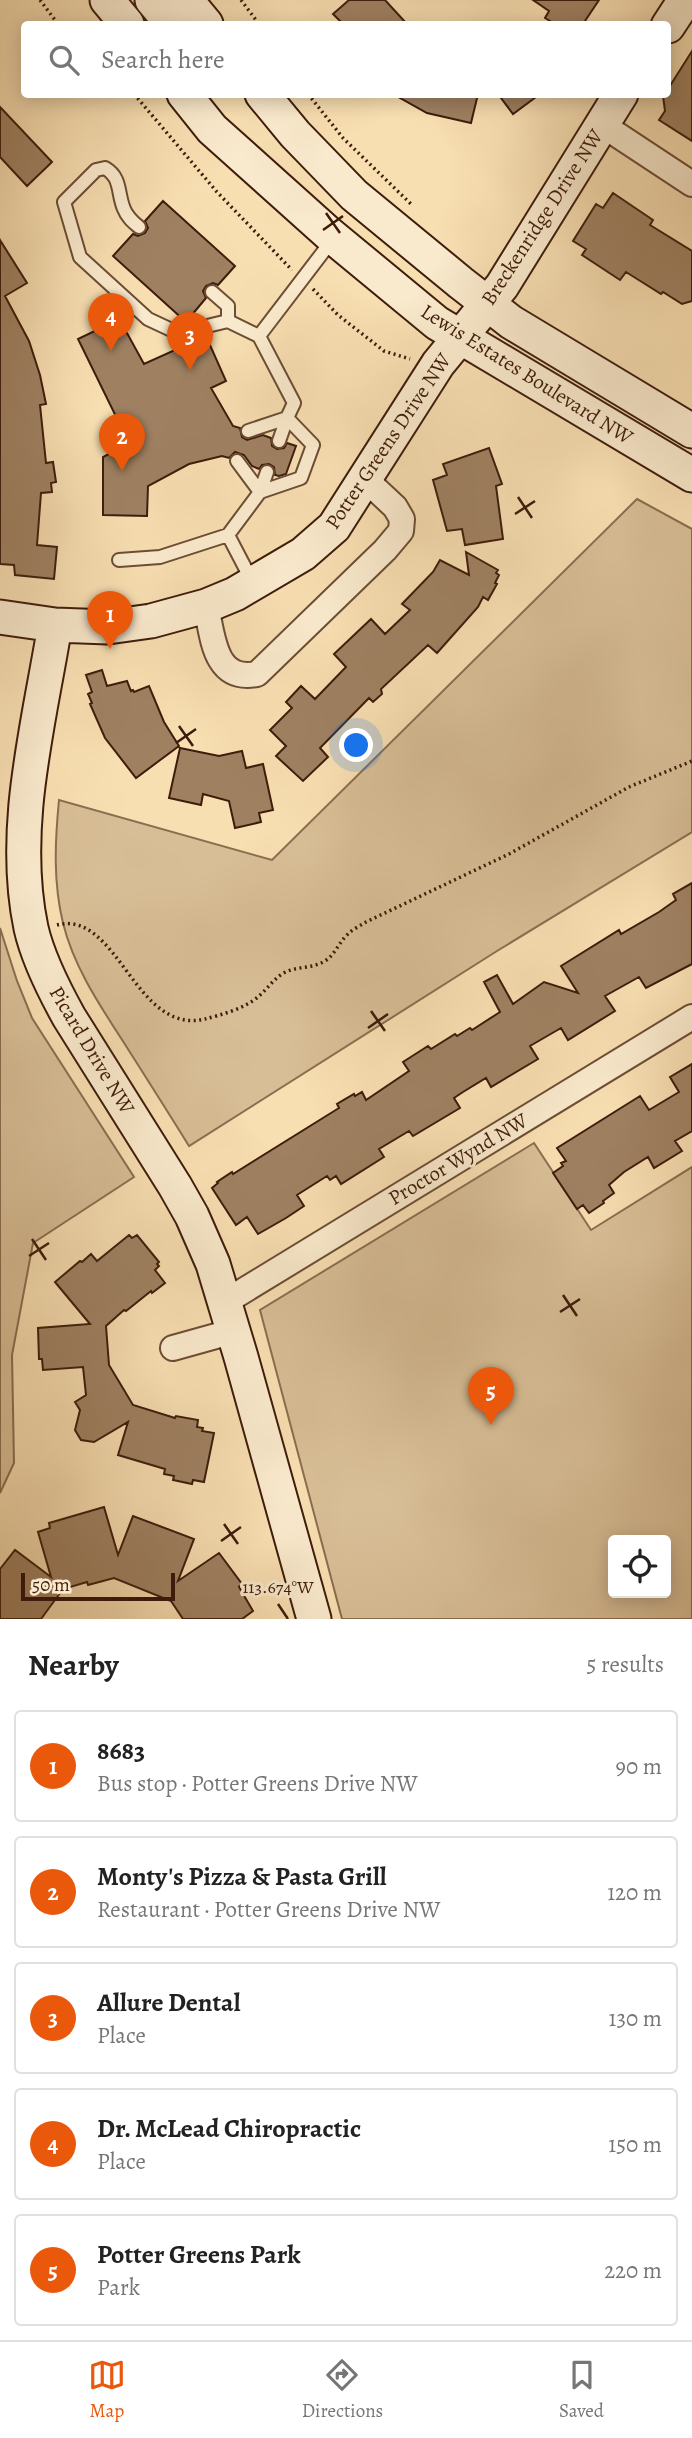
<!DOCTYPE html>
<html lang="en">
<head>
<meta charset="utf-8">
<style>
  :root { --surface:#fff; --page:#f6f6f6; --text:#222; --muted:#767676; --line:#e0e0e0; --accent:#ea580c }
  body { margin:0; font-family:Alegreya,serif; background:var(--page); color:var(--text) }
  .controls { position:absolute; right:21px; bottom:21px; display:grid; overflow:hidden; border-radius:7px; box-shadow:0 4px 18px #0003 }
  .controls button { width:63px; height:63px; display:grid; place-items:center; padding:0; border:0; border-bottom:2px solid var(--line); background:var(--surface); color:var(--text); font:35px sans-serif }
  .scale { position:absolute; left:21px; bottom:18px; width:154px; box-sizing:border-box; padding-left:7px; border:4px solid #3e1c0b; border-top:0; font-size:19px; line-height:24px; white-space:nowrap; color:#3e1c0b; -webkit-text-stroke:5px #faeacd; paint-order:stroke }
  .you { position:absolute; left:357px; top:746px; width:24px; height:24px; margin:-18px; border:5px solid #fff; border-radius:50%; background:#1a73e8; box-shadow:0 0 0 10px #1a73e833 }
  .badge { display:grid; place-items:center; width:46px; height:46px; border-radius:50%; background:var(--accent); color:#fff; font-size:23px; font-weight:700 }
  .pin { position:absolute; translate:-50% -58px; filter:drop-shadow(0 2px 4px #0008) }
  .pin::after { content:''; position:absolute; top:37px; width:24px; height:21px; background:inherit; clip-path:polygon(0 0,100% 0,50% 100%) }
  .list { margin:0; padding:0; list-style:none }
  h2 { display:flex; justify-content:space-between; align-items:center; height:91px; margin:0; padding:0 28px; font-size:30px }
  h2 small { font-size:23px; font-weight:400; color:var(--muted) }
  .list li { display:grid; grid-template-columns:46px 1fr auto; gap:21px; align-items:center; box-sizing:border-box; height:112px; margin:0 14px 14px; padding:0 14px; border:2px solid var(--line); border-radius:7px }
  .list b { display:block; font-size:26px; white-space:nowrap }
  .list p { margin:0; font-size:23px; white-space:nowrap; color:var(--muted) }
  .list em { font-size:23px; font-style:normal; color:var(--muted) }
  .icon { flex:none; width:38px; height:38px; fill:none; stroke:currentColor; stroke-width:2; stroke-linecap:round; stroke-linejoin:round }
  .map { position:relative; flex:none; width:692px; height:1619px; overflow:hidden }
  .search { position:absolute; background:var(--surface); box-shadow:0 4px 18px #0003; left:21px; right:21px; top:21px; height:77px; display:flex; align-items:center; gap:18px; box-sizing:border-box; padding:0 24px; border-radius:7px; color:var(--muted); font-size:26px }
  .sheet { height:721px; background:var(--surface) }
  nav { display:flex; justify-content:space-around; align-items:center; box-sizing:border-box; height:98px; border-top:2px solid var(--line); background:var(--surface); font-size:19px; color:var(--muted) }
  nav a { display:grid; justify-items:center; gap:4px }
  nav .on { color:var(--accent) }
  .map>svg:first-child { display:block }
  .green { fill:#d8be96; stroke:#8b6d50; stroke-width:2; fill-rule:evenodd }
  .building { fill:#9f8162; stroke:#3e1c0b; stroke-width:2 }
  .lines { fill:none; stroke-linecap:round; stroke-linejoin:round }
  .lane-casing { stroke:#6c4d35; stroke-width:16 }
  .street-casing { stroke:#6c4d35; stroke-width:28 }
  .secondary-casing { stroke:#3e1c0b; stroke-width:37 }
  .path { stroke:#3e1c0b; stroke-width:3.5; stroke-dasharray:2 3.5; stroke-linecap:butt }
  .lane { stroke:#faeacd; stroke-width:12 }
  .street { stroke:#faeacd; stroke-width:24 }
  .secondary { stroke:#faeacd; stroke-width:33 }
  .ticks { fill:none; stroke:#3e1c0b; stroke-width:2.5 }
  .labels { text-anchor:middle; stroke-width:6; stroke-linejoin:round; paint-order:stroke }
  .street-label { font-size:21px; fill:#3e1c0b; stroke:#faeacd }
  .ticks-label { font-size:18px; text-anchor:middle; fill:#3e1c0b; stroke:#faeacd; stroke-width:6; stroke-linejoin:round; paint-order:stroke }
</style>
</head>
<body>
<div class="map">
<svg width="692" height="1619" viewBox="0 0 692 1619">
  <rect width="100%" height="100%" fill="#f8dfb2"/>
  <filter id="stains"><feTurbulence type="fractalNoise" baseFrequency=".00286" numOctaves="4"/><feColorMatrix values="0 0 0 0 .2 0 0 0 0 .09 0 0 0 0 .02 0 0 0 .5 -.17"/></filter>
  <radialGradient id="worn" r=".72"><stop offset=".6" stop-color="#630" stop-opacity="0"/><stop offset="1" stop-color="#630" stop-opacity=".3"/></radialGradient>
  <!-- green -->
  <path class="green" d="M637,499L692,529V832L497,951L189,1146C168,1112 147,1079 126,1046C101,1007 74,968 63,923C53,882 55,841 59,800L272,860Z
    M0,928L17,981L32,1018L134,1177L33,1243L12,1355L14,1463L0,1493Z
    M534,1143L591,1230L692,1167V1619H342L260,1310ZM613,1540H666V1593H613Z"/>
  <!-- building -->
  <path class="building" d="M349,0H385L407,24H343L333,14Z
    M533,0H599L583,24H555L545,18L549,11Z
    M692,51V141L659,120L665,111L663,96L668,94V89Z
    M393,94H478L471,123L427,113Z
    M498,94H540L513,114Z
    M0,107L52,162L27,186L0,157Z
    M613,193L653,220L650,225L692,251V301L682,304L663,292L661,294L626,272L620,280L582,255L586,249L573,241L596,204L603,208Z
    M163,201L235,266L218,285L213,283L206,286L203,291L206,298L186,322L113,256L133,234L138,236L145,233L148,228L145,221Z
    M0,240L27,283L5,296L29,341L40,375L46,404L40,405L46,463L53,462L56,482L51,483L52,492L41,493L37,545L57,547L54,579L15,575L14,565L0,564Z
    M105,326L127,333L144,364L206,336L226,381L211,388L233,426L240,428L242,437L247,440L263,435L271,438L272,446L277,449L284,448L287,443L296,446L286,474L279,476L275,475L274,467L269,464L262,465L259,469L252,466L244,455L235,452L229,458L222,456L189,464L148,486L147,516L103,515V457L129,443L78,339Z
    M489,448L502,484L496,486L503,539L465,545L462,529L447,531L433,480L447,475L443,464Z
    M466,552L498,570L496,573L499,575L495,583L497,584L488,600L483,597L478,607L437,653L428,645L381,689L382,694L373,702L369,698L320,748L328,757L303,781L276,756L286,746L270,730L292,708L286,702L301,686L315,699L346,667L334,654L371,619L385,634L410,610L402,604L433,572L440,560L469,575Z
    M102,670L107,686L127,681L131,691L133,690L134,692L149,686L164,722L179,746L136,778L105,738L90,704L92,703L88,694L92,692L86,675Z
    M180,748L219,756L242,751L246,768L263,764L273,810L259,813L261,822L235,828L229,801L203,794L201,805L169,798Z
    M692,883V964L646,988L639,977L605,996L615,1011L568,1040L561,1028L530,1046L538,1059L491,1087L486,1078L463,1092L454,1098L460,1108L413,1136L409,1131L379,1149L384,1157L341,1184L336,1176L330,1180L327,1176L297,1195L304,1206L286,1218L258,1234L247,1217L236,1225L212,1188L218,1183L217,1182L232,1172L233,1174L339,1108L337,1104L354,1094L355,1096L362,1092L366,1100L409,1071L403,1062L428,1046L431,1049L455,1034L457,1036L470,1028L472,1030L500,1012L484,982L497,975L513,1004L544,982L578,993L561,966L619,930L621,934L659,912L676,900L673,894Z
    M692,1064V1131L675,1141L682,1151L654,1168L648,1157L624,1172L609,1185L614,1193L603,1201L604,1203L589,1213L583,1205L577,1209L553,1173L563,1166L561,1163L566,1161L557,1148L640,1096L649,1110L679,1092L670,1077Z
    M129,1235L132,1238L137,1235L159,1262L157,1264L159,1266L155,1270L165,1283L152,1293L151,1291L126,1311L124,1310L106,1326L109,1365L133,1405L175,1418L176,1416L198,1420L197,1427L203,1428L202,1431L214,1433L204,1482L193,1480L192,1484L173,1480L174,1476L164,1474L165,1469L118,1455L128,1422L94,1442L81,1440L75,1430L80,1410L75,1402L86,1395L83,1367L43,1370L42,1359H39L38,1328L90,1324L55,1282L80,1261L82,1262L91,1254L97,1261Z
    M104,1507L118,1555L133,1516L194,1539L178,1581L219,1553L242,1584L239,1587L253,1611L242,1619H183L171,1601L114,1578L88,1585L87,1582L63,1589L41,1619H0V1569L15,1550L51,1577L38,1532L50,1528L49,1523Z"/>
  <g class="lines">
    <defs>
      <path id="lane" d="M139,227C133,222 127,217 124,209C117,193 122,178 105,168L96,170L64,202L80,257L148,319L178,333L228,321L259,336
        M212,292L228,306V321
        M248,431L287,418L294,403L259,336L333,239
        M237,461L260,492L228,535L252,581
        M260,492L301,478L313,445L287,418L279,441
        M260,492L267,472
        M119,560L160,557L228,535"/>
      <path id="street" d="M601,124L692,184
        M206,606C213,637 214,682 257,674L385,550L401,531L402,519L395,507L365,479
        M225,1302L692,1017
        M173,1348L234,1331"/>
      <path id="secondary" d="M107,0L127,24
        M152,0L172,24
        M186,0L206,24
        M668,26L685,0
        M184,94L212,129L328,233L437,323L692,475
        M262,94L295,134L354,195L461,283L511,322L692,431
        M0,617L55,625L108,627L151,621L206,606L235,594L303,554L334,527L438,364L502,286L621,94
        M55,625C39,724 10,828 31,928C38,959 54,990 69,1017L175,1186L192,1216L213,1264L241,1357L314,1619"/>
    </defs>
    <!-- lane casing -->
    <use href="#lane" class="lane-casing"/>
    <!-- street casing -->
    <use href="#street" class="street-casing"/>
    <!-- secondary casing -->
    <use href="#secondary" class="secondary-casing"/>
    <!-- path -->
    <path class="path" d="M40,0L58,24
      M241,0L259,24
      M134,94L217,192L292,270
      M308,94L343,138L412,205
      M313,289L338,315L384,351L410,359
      M57,925C118,909 135,1036 205,1019C221,1015 246,1008 259,996C267,989 273,980 282,974C294,966 311,969 323,962C335,956 338,943 348,934C353,929 360,926 366,922L509,854L629,787L692,761"/>
    <!-- lane -->
    <use href="#lane" class="lane"/>
    <!-- street -->
    <use href="#street" class="street"/>
    <!-- secondary -->
    <use href="#secondary" class="secondary"/>
  </g>
  <!-- ticks -->
  <path class="ticks" d="M326,213L340,233M323,230L343,216M518,497L532,518M515,514L535,501M179,726L193,746M176,743L196,729M371,1011L385,1031M368,1028L388,1014M32,1239L46,1260M29,1256L49,1243M563,1295L577,1316M560,1312L580,1299M224,1524L238,1544M221,1541L241,1527M278,1604L288,1619"/>
  <g class="labels">
    <!-- street labels -->
    <g class="street-label">
      <text transform="translate(542 217) rotate(-57)" y="7">Breckenridge Drive NW</text>
      <text transform="translate(527 374) rotate(32)" y="7">Lewis Estates Boulevard NW</text>
      <text transform="translate(388 441) rotate(-56)" y="7">Potter Greens Drive NW</text>
      <text transform="translate(92 1050) rotate(59)" y="7">Picard Drive NW</text>
      <text transform="translate(458 1159) rotate(-31)" y="7">Proctor Wynd NW</text>
    </g>
  </g>
  <g class="ticks-label">
    <text x="278" y="1593">113.674°W</text>
  </g>
  <rect width="100%" height="100%" filter="url(#stains)"/>
  <rect width="100%" height="100%" fill="url(#worn)"/>
</svg>
<div class="controls">
<button><svg class="icon" aria-label="locate" viewBox="0 0 24 24"><circle cx="12" cy="12" r="6"/><path d="M12 2v4M12 18v4M2 12h4M18 12h4"/></svg></button>
</div>
<div class="scale">50 m</div>
<div class="you"></div>
<div class="pin badge" style="left:110px;top:649px">1</div>
<div class="pin badge" style="left:122px;top:471px">2</div>
<div class="pin badge" style="left:190px;top:370px">3</div>
<div class="pin badge" style="left:111px;top:351px">4</div>
<div class="pin badge" style="left:491px;top:1425px">5</div>
<div class="search"><svg class="icon" aria-label="search" viewBox="0 0 24 24"><circle cx="10" cy="10" r="6"/><path d="M15 15l6 6"/></svg>Search here</div>
</div>
<section class="sheet">
<h2>Nearby<small>5 results</small></h2>
<ul class="list">
<li><span class="badge">1</span><div><b>8683</b><p>Bus stop · Potter Greens Drive NW</p></div><em>90 m</em></li>
<li><span class="badge">2</span><div><b>Monty's Pizza &amp; Pasta Grill</b><p>Restaurant · Potter Greens Drive NW</p></div><em>120 m</em></li>
<li><span class="badge">3</span><div><b>Allure Dental</b><p>Place</p></div><em>130 m</em></li>
<li><span class="badge">4</span><div><b>Dr. McLead Chiropractic</b><p>Place</p></div><em>150 m</em></li>
<li><span class="badge">5</span><div><b>Potter Greens Park</b><p>Park</p></div><em>220 m</em></li>
</ul>
</section>
<nav>
<a class="on"><svg class="icon" aria-label="map" viewBox="0 0 24 24"><path d="M3 6l6-2 6 2 6-2v14l-6 2-6-2-6 2zM9 4v14M15 6v14"/></svg>Map</a>
<a><svg class="icon" aria-label="directions" viewBox="0 0 24 24"><path d="M12 3l9 9-9 9-9-9zM9 14v-3h6M13 9l2 2-2 2"/></svg>Directions</a>
<a><svg class="icon" aria-label="saved" viewBox="0 0 24 24"><path d="M7 4h10v16l-5-4-5 4z"/></svg>Saved</a>
</nav>
</body>
</html>
